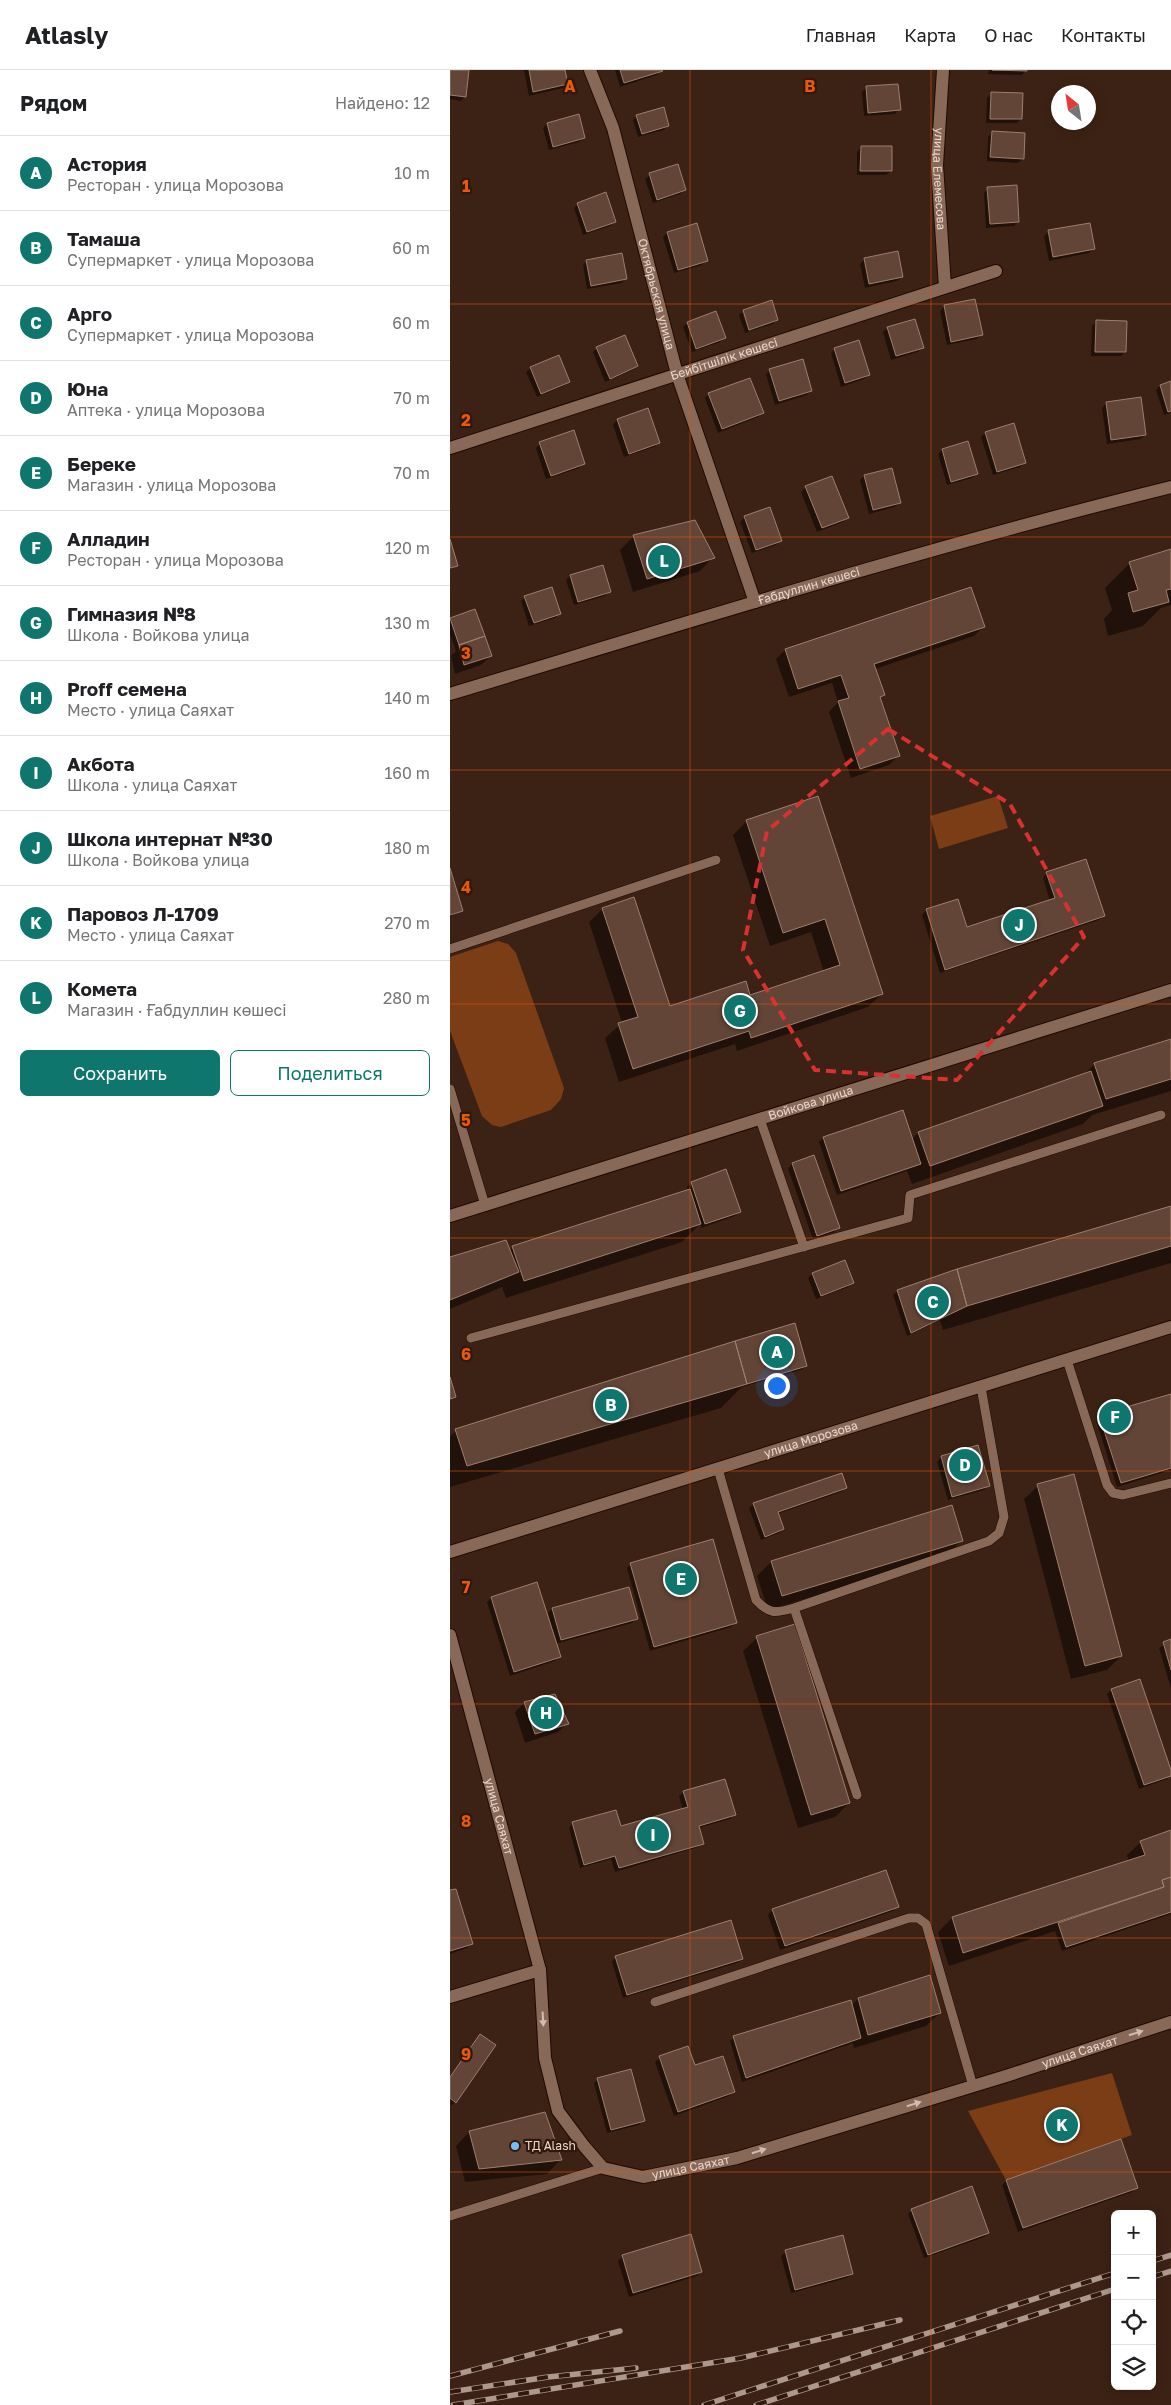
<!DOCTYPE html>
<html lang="ru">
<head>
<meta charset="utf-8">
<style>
  :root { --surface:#fff; --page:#f6f6f6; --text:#202124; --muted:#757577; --line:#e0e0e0; --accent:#0f766e }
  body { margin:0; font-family:"Golos Text",sans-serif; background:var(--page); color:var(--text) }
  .controls { position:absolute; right:15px; bottom:15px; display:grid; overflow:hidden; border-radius:8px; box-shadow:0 2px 12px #0003 }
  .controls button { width:45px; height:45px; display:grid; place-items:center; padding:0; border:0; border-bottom:1px solid var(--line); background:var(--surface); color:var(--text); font:25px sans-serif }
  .compass { position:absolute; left:601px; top:15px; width:45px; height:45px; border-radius:50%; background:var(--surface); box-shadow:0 2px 12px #0003; rotate:330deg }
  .you { position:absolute; left:326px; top:1315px; width:18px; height:18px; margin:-12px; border:4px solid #fff; border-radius:50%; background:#1a73e8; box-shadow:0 0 0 8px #1a73e833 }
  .badge { display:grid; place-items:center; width:32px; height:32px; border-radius:50%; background:var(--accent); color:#fff; font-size:16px; font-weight:700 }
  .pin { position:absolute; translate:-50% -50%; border:2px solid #fff; box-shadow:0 1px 5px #0006 }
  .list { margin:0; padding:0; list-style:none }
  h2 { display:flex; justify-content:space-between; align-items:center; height:65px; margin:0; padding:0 20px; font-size:21px }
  h2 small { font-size:16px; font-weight:400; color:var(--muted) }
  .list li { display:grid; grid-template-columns:32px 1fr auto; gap:15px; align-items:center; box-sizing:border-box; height:75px; padding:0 20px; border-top:1px solid var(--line) }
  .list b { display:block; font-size:19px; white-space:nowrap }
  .list p { margin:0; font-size:16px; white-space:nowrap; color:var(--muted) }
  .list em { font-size:16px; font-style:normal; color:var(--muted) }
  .actions { display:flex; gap:10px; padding:15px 20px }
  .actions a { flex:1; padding:11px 0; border:1px solid var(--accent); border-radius:8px; text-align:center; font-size:18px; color:var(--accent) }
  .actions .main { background:var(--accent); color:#fff }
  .icon { flex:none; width:28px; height:28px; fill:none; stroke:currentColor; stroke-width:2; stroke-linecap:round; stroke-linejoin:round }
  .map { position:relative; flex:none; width:721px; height:2335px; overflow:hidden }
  header { display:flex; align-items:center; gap:30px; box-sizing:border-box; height:70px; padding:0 25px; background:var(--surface); border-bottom:1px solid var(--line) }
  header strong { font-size:24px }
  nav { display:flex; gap:28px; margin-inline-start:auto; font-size:18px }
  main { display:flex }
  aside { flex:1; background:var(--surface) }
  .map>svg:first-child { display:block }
  .green { fill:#7b3d15 }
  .shadow { fill:#0007 }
  .building { fill:#624536; stroke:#9e7e6d }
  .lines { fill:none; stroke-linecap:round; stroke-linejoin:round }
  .service-casing { stroke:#220a01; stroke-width:10 }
  .minor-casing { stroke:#220a01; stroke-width:14 }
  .tertiary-casing { stroke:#220a01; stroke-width:14 }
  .secondary-casing { stroke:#220a01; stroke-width:14 }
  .service { stroke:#886958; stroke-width:9 }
  .minor { stroke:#886958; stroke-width:12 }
  .tertiary { stroke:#886958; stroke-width:12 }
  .secondary { stroke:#886958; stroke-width:12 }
  .rail-casing { stroke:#ac988c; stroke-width:5.5 }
  .rail { stroke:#31180a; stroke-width:4; stroke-dasharray:11; stroke-linecap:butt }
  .oneway { fill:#d1bcb0 }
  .marked { fill:none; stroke:#d73130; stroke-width:4; stroke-dasharray:10 6; stroke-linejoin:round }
  .grid { fill:none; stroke:#e8590c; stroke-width:1; stroke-opacity:0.55 }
  .poi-dot { fill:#72c1f5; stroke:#31180a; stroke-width:2 }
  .labels { text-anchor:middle; stroke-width:4.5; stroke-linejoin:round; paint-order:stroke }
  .street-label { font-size:12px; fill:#e9d8ce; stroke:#31180a }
  .poi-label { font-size:12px; fill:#e9d8ce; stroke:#31180a; text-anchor:start }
  .grid-label { font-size:16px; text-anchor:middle; font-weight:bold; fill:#e8590c; stroke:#31180a; stroke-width:4.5; stroke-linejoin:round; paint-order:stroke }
</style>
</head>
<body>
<header>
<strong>Atlasly</strong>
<nav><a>Главная</a><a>Карта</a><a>О нас</a><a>Контакты</a></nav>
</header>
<main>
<aside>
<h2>Рядом<small>Найдено: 12</small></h2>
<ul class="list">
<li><span class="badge">A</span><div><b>Астория</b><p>Ресторан · улица Морозова</p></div><em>10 m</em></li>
<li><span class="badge">B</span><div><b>Тамаша</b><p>Супермаркет · улица Морозова</p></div><em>60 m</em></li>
<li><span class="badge">C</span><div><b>Арго</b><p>Супермаркет · улица Морозова</p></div><em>60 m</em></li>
<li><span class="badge">D</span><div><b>Юна</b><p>Аптека · улица Морозова</p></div><em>70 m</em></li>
<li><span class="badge">E</span><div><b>Береке</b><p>Магазин · улица Морозова</p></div><em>70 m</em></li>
<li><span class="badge">F</span><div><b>Алладин</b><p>Ресторан · улица Морозова</p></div><em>120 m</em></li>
<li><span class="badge">G</span><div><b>Гимназия №8</b><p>Школа · Войкова улица</p></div><em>130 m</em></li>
<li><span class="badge">H</span><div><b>Proff семена</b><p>Место · улица Саяхат</p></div><em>140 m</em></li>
<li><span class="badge">I</span><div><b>Акбота</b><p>Школа · улица Саяхат</p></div><em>160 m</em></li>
<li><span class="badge">J</span><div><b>Школа интернат №30</b><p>Школа · Войкова улица</p></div><em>180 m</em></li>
<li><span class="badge">K</span><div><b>Паровоз Л-1709</b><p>Место · улица Саяхат</p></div><em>270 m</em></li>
<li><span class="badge">L</span><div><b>Комета</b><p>Магазин · Ғабдуллин көшесі</p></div><em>280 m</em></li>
</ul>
<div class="actions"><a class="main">Сохранить</a><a>Поделиться</a></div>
</aside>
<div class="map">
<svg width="721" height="2335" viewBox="0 0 721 2335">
  <rect width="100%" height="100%" fill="#3c2214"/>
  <!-- green -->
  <path class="green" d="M548,726L558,758L489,779L480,746Z
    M48,871L58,874L66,883L114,1018L111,1029L101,1040L51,1057L42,1055L32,1046L0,961V887Z
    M662,2003L682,2065L556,2110L518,2041Z"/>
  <!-- shadow -->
  <path class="shadow" d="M0,0H18L15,26L11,31L0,29Z
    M74,0H114L117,14L113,18L79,26Z
    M165,0H211V1L207,5L170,17Z
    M539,0H576L572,5L538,4Z
    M416,18L449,39L445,44L414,46L412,22Z
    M541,24L571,49L567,53H536L537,28Z
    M187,46L218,55L214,60L188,67L183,50Z
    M97,54L134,68L129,72L99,80L93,58Z
    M542,63L574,65L573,89L568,93L537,91L538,67Z
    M411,77L441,101L436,105H407V82Z
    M200,105L235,120L230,124L203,133L195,109Z
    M538,119L568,152L564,156L536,158L534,123Z
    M128,134L165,151L160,156L133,165L124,138Z
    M599,162L644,178L639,183L599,191L594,166Z
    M217,163L256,190L252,195L224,203L213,167Z
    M414,190L452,207L447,211L415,218L410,194Z
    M137,191L176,208L172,213L137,219L133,195Z
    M495,236L531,265L527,269L497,275L490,241Z
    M294,241L327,250L323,254L301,261Z
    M292,242L299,262L295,263L289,245Z
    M646,252L675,282L671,286H641L642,256Z
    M238,253L274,268L270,272L242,282L233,257Z
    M438,258L472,278L468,282L441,290L433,262Z
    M147,278L187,296L182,300L155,312L143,282Z
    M385,279L419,305L414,309L391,317L381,283Z
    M81,298L119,312L114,316L87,327L76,302Z
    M320,300L361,321L357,325L325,335L316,304Z
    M721,312V343L714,345L706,320L710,316Z
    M259,324L312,343L308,347L268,363L255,328Z
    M656,334L695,365L691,369L657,374L652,338Z
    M197,340L209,373L204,377L174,387L163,355L167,350Z
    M535,363L575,392L570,397L543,405L531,367Z
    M518,373L526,404L522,408L497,415L488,384L492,380Z
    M90,374L134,393L129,398L96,409L86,378Z
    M414,406L450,433L445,437L419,444L410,410Z
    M356,417L397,447L393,452L367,462L351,422Z
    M295,447L331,470L326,475L302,483L290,452Z
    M184,466L263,487L250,501L183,522L170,480Z
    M721,481V535L711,538L693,556L658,566L654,549L662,540L655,518L680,493Z
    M120,506L160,521L155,526L124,535L116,510Z
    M75,527L110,543L105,548L79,556L71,531Z
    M25,541L41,586L31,595L5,604L1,586L6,581L0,565V550Z
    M533,557L524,566L425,599L433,625L429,628L448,686L439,695L401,708L379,642L388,632L382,613L339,627L326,589L335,580Z
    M367,728L432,924L418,937L287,981L285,974L169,1012L155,968L172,953L139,852L153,839L219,938L300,926L374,902L361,862L320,876L283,765L297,751Z
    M0,802L12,840L0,847Z
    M597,803L653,846L649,850L490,903L472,845L476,840L516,859L600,831L593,808Z
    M721,970V1021L642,1045L633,1054L462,1114L457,1101L387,1125L369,1072L373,1068L453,1041L462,1069L468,1063L633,1005L645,994Z
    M363,1087L388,1158L384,1162L363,1169L338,1099L342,1094Z
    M241,1113L289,1142L285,1146L251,1158L250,1154L232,1172L56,1228L52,1217L0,1239V1188L59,1181L63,1177L238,1121L237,1117Z
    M721,1138V1193L493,1260L490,1250L457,1266L443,1225L448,1221Z
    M394,1192L402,1212L398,1217L366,1229L358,1208L362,1204Z
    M356,1296L351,1300L292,1317L271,1338L0,1417V1366L6,1361Z
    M721,1325V1400L667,1417L646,1350L650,1346Z
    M527,1377L538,1415L534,1420L498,1430L487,1392L491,1387Z
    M588,1416L671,1586L657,1600L621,1609L574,1429Z
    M396,1417L391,1422L327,1444L333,1459L329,1463L311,1470L299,1438L304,1434Z
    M511,1471L497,1485L318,1540L307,1506L321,1492Z
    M181,1494L286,1553L281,1557L200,1581L177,1498Z
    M86,1514L98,1551L100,1550L98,1543L102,1539L186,1549L182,1553L105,1574L109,1587L105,1591L60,1606L37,1532L41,1528Z
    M307,1568L399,1733L385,1747L348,1758L293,1581Z
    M721,1571V1618L709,1578Z
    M689,1611L721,1704L717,1709L689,1719L657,1624L661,1620Z
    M74,1633L117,1653L108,1662L75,1673L65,1642Z
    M234,1722L284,1745L280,1749L248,1758L253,1773L248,1777L165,1802L161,1789L130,1798L119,1758L123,1753L170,1758L233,1740L229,1726Z
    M721,1761V1844L612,1881L605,1861L499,1896L488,1862L502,1848L679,1792L677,1785L691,1772Z
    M435,1801L447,1836L443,1841L330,1880L318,1845L322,1840Z
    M0,1822L21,1874L17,1878L0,1884Z
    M166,1887L292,1889L287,1893L173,1928L162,1892Z
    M479,1907L490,1943L476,1956L404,1978L403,1973L292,2012L280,1971L284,1967L401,1936L408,1929Z
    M26,1970L5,2032L1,2036L0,2007Z
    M210,1988L244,1997L284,2022L279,2026L224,2046L205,1992Z
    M148,2009L193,2050L189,2055L157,2063L144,2013Z
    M19,2062L110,2090L97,2104L15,2112L6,2076Z
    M670,2071L687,2117L682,2122L568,2162L552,2115L556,2111Z
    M462,2140L538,2162L534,2167L474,2188L458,2144Z
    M240,2166L251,2202L247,2206L179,2227L168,2191L172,2187Z
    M336,2182L402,2204L397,2208L341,2223L331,2186Z"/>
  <!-- building -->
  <path class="building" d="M0,0H19L16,27L0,25Z
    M79,0H115L118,14L83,22Z
    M170,0H212L213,1L174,13Z
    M542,0H577V1Z
    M448,14L451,40L418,43L416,16Z
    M541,22L573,23L572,49H540Z
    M214,37L219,56L192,64L186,45Z
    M129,44L135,68L103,77L97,53Z
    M542,61L575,63L574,89L540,87Z
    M411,76H442V101H410Z
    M228,94L236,120L207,130L199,103Z
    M567,115L569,152L540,154L537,117Z
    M156,122L166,152L137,162L127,133Z
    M247,153L258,191L228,200L217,162Z
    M640,153L645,179L603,187L598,160Z
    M448,181L453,207L419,214L414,188Z
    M172,183L177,209L141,216L136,190Z
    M525,229L533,265L501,272L494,235Z
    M322,230L328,250L299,260L293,240Z
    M266,241L276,268L246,279L237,252Z
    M465,249L474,278L446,286L437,257Z
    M646,250L677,251L676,282H645Z
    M175,265L188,296L160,309L146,277Z
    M409,270L420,305L395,313L384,278Z
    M109,285L120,312L91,324L80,297Z
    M353,289L362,321L329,331L319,299Z
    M300,308L314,343L272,359L258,323Z
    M721,311V341L718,342L710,315Z
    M691,327L696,365L661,370L656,332Z
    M198,338L210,373L179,384L167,349Z
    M564,353L576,393L547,402L535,362Z
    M124,360L135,394L101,406L89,372Z
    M518,371L528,404L501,412L492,379Z
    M442,398L451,433L423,440L414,405Z
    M382,406L399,448L372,458L355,416Z
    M320,437L332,471L306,480L294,446Z
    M245,450L265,488L197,509L183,465Z
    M0,469L8,496L0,498Z
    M721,479V519L716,520L719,532L683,542L678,523L688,520L679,492Z
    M153,495L161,522L128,532L120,505Z
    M102,517L111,544L84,553L74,526Z
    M521,517L535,557L424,594L435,625L430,627L450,686L410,699L388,631L399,628L391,605L348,619L335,579Z
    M25,539L35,566L9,575L0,548Z
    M35,566L42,586L14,595L9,575Z
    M368,726L433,924L301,968L299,961L183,999L168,953L188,947L152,838L184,827L220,936L296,911L300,925L390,895L375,849L333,863L296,750Z
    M636,789L655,846L495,900L476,839L508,829L517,857L605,828L596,802Z
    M0,798L13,841L0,845Z
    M721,969V1009L656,1029L644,993Z
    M641,1001L653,1036L480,1096L468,1062Z
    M453,1040L471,1094L391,1121L373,1067Z
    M364,1085L390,1158L367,1166L342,1093Z
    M276,1099L291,1142L255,1154L241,1112Z
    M240,1119L251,1154L74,1211L62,1176Z
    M721,1136V1176L517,1236L507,1199Z
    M56,1170L69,1202L0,1230V1187Z
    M395,1190L404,1213L371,1226L362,1203Z
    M507,1199L517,1236L461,1263L447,1220Z
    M345,1253L357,1296L297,1314L285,1271Z
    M285,1271L297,1314L17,1396L5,1359Z
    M0,1307L6,1327L0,1329Z
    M721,1324V1398L671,1413L649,1345Z
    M528,1375L540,1416L502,1427L491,1386Z
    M392,1403L397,1418L328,1442L334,1459L315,1467L303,1433Z
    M624,1404L672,1586L635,1596L587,1414Z
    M502,1435L513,1471L332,1526L321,1491Z
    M263,1469L287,1553L204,1577L180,1493Z
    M87,1512L111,1587L64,1602L41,1527Z
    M179,1517L188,1549L111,1570L102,1538Z
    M345,1554L400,1733L361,1745L306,1566Z
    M721,1569V1600L713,1572Z
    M690,1609L721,1700V1706L694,1715L661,1619Z
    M105,1624L119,1654L85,1664L74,1632Z
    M275,1709L286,1745L249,1756L254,1774L169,1798L165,1786L134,1795L122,1752L166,1740L171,1756L238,1737L233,1721Z
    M721,1760V1807L712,1810L714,1817L513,1883L502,1847L695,1785L690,1771Z
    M436,1800L449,1837L335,1876L322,1839Z
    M721,1807V1842L616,1877L608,1853L714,1817L712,1810Z
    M6,1819L23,1874L0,1881V1820Z
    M281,1850L293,1889L177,1925L165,1886Z
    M480,1905L491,1943L418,1965L408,1928Z
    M401,1930L411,1968L296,2008L283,1966Z
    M30,1964L46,1975L6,2033L0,2028V2007Z
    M238,1976L245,1995L273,1986L285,2022L228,2042L209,1986Z
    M181,1999L195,2051L161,2060L147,2008Z
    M95,2042L112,2090L29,2099L19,2061Z
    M671,2069L688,2118L573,2158L556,2110Z
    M522,2116L539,2163L478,2185L461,2139Z
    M241,2164L252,2202L183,2223L172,2185Z
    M393,2165L403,2204L345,2220L335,2180Z"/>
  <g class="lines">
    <defs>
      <path id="service" d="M0,879L266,790
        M0,1019L35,1135
        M310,1049L354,1177
        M21,1268L458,1148L460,1125L711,1045
        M617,1290L657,1415L663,1423L673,1425L721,1413
        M268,1399L306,1530C320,1545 326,1543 344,1538L539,1471L549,1463L554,1447L531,1317
        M344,1538L407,1725
        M205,1932L459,1848H468L476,1854L523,2016
        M0,2146L153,2098"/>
      <g id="minor">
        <path id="s1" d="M140,0L163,58L227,304L305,532"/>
        <path id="s2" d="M493,0L487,95L495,217"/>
        <path id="s3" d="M0,378L546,201"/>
        <path id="s4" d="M0,1146L721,920"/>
        <path id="s5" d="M0,1565L90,1900L95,1988L108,2041L134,2076L153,2098L193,2107L287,2088L556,2006L721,1952"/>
        <path d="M0,1927L90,1900"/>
      </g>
      <g id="tertiary">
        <path id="s6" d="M0,624C239,552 478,477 721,417"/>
      </g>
      <g id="secondary">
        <path id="s7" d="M0,1482L721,1257"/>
      </g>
    </defs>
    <!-- service casing -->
    <use href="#service" class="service-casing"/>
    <!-- minor casing -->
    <use href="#minor" class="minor-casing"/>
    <!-- tertiary casing -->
    <use href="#tertiary" class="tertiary-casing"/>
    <!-- secondary casing -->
    <use href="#secondary" class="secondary-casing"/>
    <!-- service -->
    <use href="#service" class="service"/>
    <!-- minor -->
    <use href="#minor" class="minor"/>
    <!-- tertiary -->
    <use href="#tertiary" class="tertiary"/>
    <!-- secondary -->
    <use href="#secondary" class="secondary"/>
    <defs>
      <path id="rail" d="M702,2191L721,2185
        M702,2207L721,2201
        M0,2306L170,2261
        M0,2322L98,2307L186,2298
        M3,2335L291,2288L450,2250
        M254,2335L665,2203
        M306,2335L665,2219"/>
    </defs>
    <!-- rail casing -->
    <use href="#rail" class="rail-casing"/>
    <!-- rail -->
    <use href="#rail" class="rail"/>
  </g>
  <!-- one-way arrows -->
  <defs><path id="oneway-solid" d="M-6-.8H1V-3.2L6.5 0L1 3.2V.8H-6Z" transform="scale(1.25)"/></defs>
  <g class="oneway">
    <use href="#oneway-solid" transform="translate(93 1949) rotate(87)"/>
    <use href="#oneway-solid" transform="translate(686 1963) rotate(-18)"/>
    <use href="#oneway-solid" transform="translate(464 2034) rotate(-17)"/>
    <use href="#oneway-solid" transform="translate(309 2081) rotate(-17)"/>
  </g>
  <!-- marked area -->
  <path class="marked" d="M438,659L560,734L634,867L507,1010L365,1000L293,880L317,761Z"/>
  <!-- grid -->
  <path class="grid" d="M240,0V2335M481,0V2335M0,234H721M0,467H721M0,700H721M0,934H721M0,1168H721M0,1401H721M0,1634H721M0,1868H721M0,2102H721"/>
  <!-- markers -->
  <circle class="poi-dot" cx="65" cy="2076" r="5"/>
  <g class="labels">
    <!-- street labels -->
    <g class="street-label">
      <text dy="4" stroke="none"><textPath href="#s2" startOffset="109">улица Елемесова</textPath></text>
      <text dy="4" stroke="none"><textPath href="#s1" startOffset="234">Октябрьская улица</textPath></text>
      <text dy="4" stroke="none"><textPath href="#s3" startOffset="288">Бейбітшілік көшесі</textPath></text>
      <text dy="4" stroke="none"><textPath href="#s6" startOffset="375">Ғабдуллин көшесі</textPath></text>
      <text dy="4" stroke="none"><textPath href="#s4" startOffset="378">Войкова улица</textPath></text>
      <text dy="4" stroke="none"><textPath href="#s7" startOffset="378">улица Морозова</textPath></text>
      <text dy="4" stroke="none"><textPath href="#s5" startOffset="188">улица Саяхат</textPath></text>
      <text dy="4" stroke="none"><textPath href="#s5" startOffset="1058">улица Саяхат</textPath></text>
      <text dy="4" stroke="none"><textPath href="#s5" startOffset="652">улица Саяхат</textPath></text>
    </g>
    <!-- poi labels -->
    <g class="poi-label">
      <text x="75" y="2080">ТД Alash</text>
    </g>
  </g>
  <g class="grid-label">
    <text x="120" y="22">A</text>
    <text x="360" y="22">B</text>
    <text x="16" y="122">1</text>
    <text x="16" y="356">2</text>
    <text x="16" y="589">3</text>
    <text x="16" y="823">4</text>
    <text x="16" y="1056">5</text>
    <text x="16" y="1290">6</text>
    <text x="16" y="1523">7</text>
    <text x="16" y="1757">8</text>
    <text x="16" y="1990">9</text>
  </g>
</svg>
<div class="controls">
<button>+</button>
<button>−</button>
<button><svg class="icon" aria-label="locate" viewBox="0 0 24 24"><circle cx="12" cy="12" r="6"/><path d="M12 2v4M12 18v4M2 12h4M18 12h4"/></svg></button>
<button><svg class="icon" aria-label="layers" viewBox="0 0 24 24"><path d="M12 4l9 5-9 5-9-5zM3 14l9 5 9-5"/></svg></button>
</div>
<svg class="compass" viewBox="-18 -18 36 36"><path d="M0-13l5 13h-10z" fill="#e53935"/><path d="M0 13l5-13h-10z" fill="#757577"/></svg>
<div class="you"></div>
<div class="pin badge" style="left:327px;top:1282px">A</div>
<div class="pin badge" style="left:161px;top:1335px">B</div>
<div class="pin badge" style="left:483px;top:1232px">C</div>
<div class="pin badge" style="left:515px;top:1395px">D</div>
<div class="pin badge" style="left:231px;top:1509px">E</div>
<div class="pin badge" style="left:665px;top:1347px">F</div>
<div class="pin badge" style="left:290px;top:941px">G</div>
<div class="pin badge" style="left:96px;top:1643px">H</div>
<div class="pin badge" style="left:203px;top:1765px">I</div>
<div class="pin badge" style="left:569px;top:855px">J</div>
<div class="pin badge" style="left:612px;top:2055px">K</div>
<div class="pin badge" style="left:214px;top:491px">L</div>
</div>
</main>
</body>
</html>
